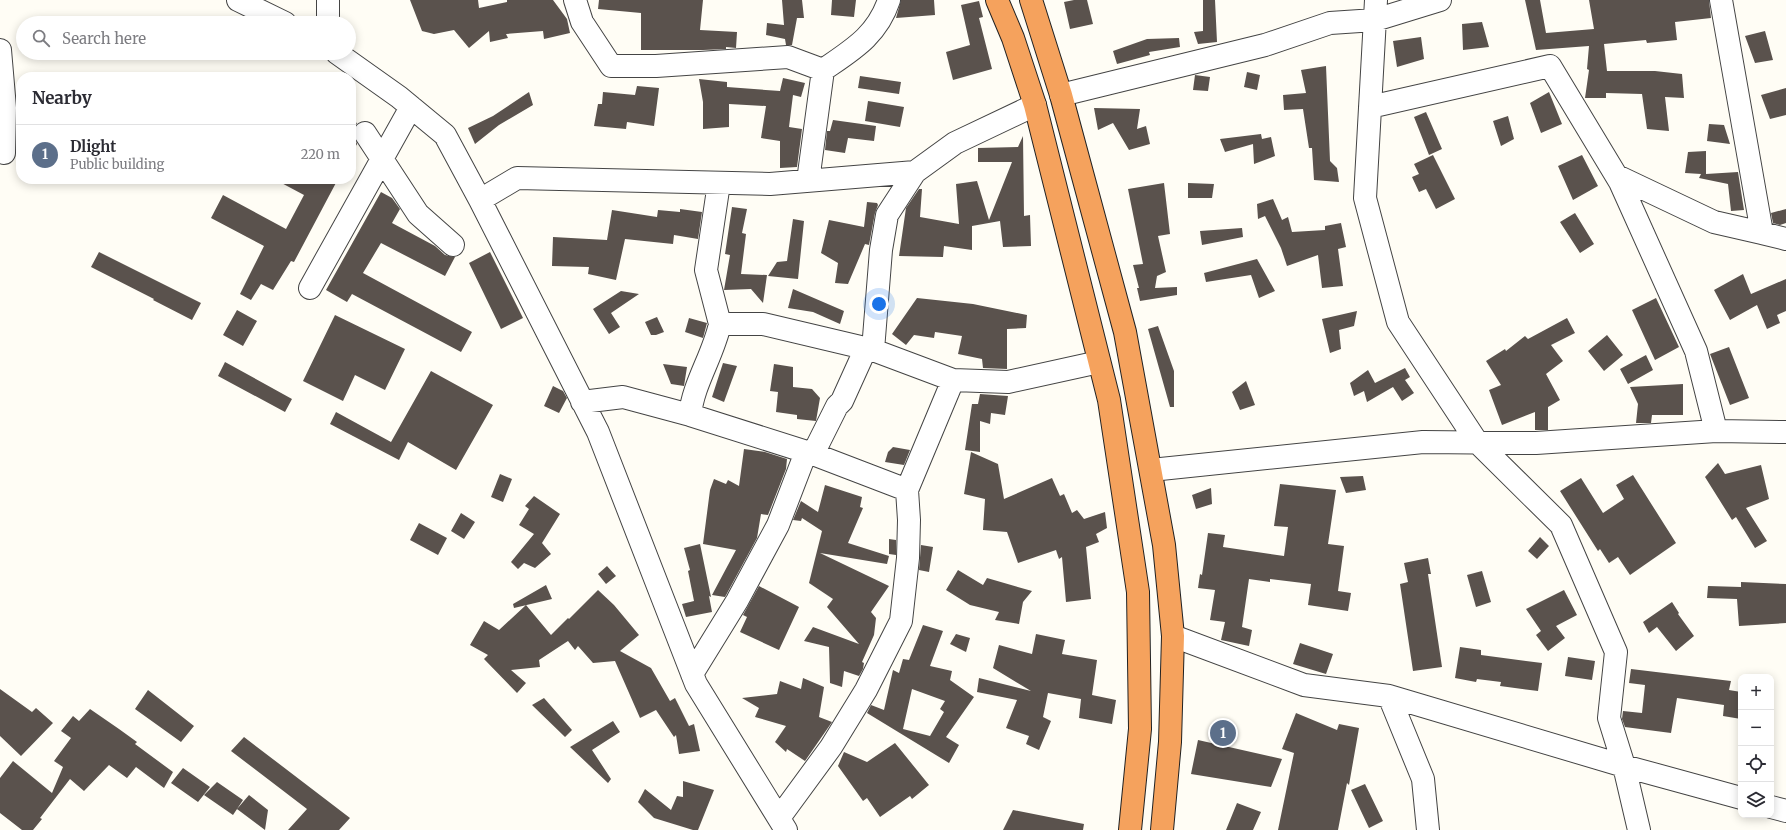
<!DOCTYPE html>
<html lang="en">
<head>
<meta charset="utf-8">
<style>
  :root { --surface:#fff; --page:#f2f2f3; --text:#2b2b33; --muted:#7c7c81; --line:#e1e1e2; --accent:#c4262e }
  body { margin:0; font-family:Merriweather,serif; background:var(--page); color:var(--text) }
  .controls { position:absolute; right:12px; bottom:12px; display:grid; overflow:hidden; border-radius:8px; box-shadow:0 2px 10px #0003 }
  .controls button { width:36px; height:36px; display:grid; place-items:center; padding:0; border:0; border-bottom:1px solid var(--line); background:var(--surface); color:var(--text); font:20px sans-serif }
  .you { position:absolute; left:879px; top:304px; width:14px; height:14px; margin:-10px; border:3px solid #fff; border-radius:50%; background:#1a73e8; box-shadow:0 0 0 6px #1a73e833 }
  .badge { display:grid; place-items:center; width:26px; height:26px; border-radius:50%; background:var(--accent); color:#fff; font-size:13px; font-weight:700 }
  .pin { position:absolute; translate:-50% -50%; border:2px solid #fff; box-shadow:0 1px 4px #0006 }
  .list { margin:0; padding:0; list-style:none }
  h2 { display:flex; justify-content:space-between; align-items:center; height:52px; margin:0; padding:0 16px; font-size:17px }
  h2 small { font-size:13px; font-weight:400; color:var(--muted) }
  .list li { display:grid; grid-template-columns:26px 1fr auto; gap:12px; align-items:center; box-sizing:border-box; height:60px; padding:0 16px; border-top:1px solid var(--line) }
  .list b { display:block; font-size:15px; white-space:nowrap }
  .list p { margin:0; font-size:13px; white-space:nowrap; color:var(--muted) }
  .list em { font-size:13px; font-style:normal; color:var(--muted) }
  .icon { flex:none; width:22px; height:22px; fill:none; stroke:currentColor; stroke-width:2; stroke-linecap:round; stroke-linejoin:round }
  .map { position:relative; flex:none; width:1786px; height:830px; overflow:hidden }
  .search { position:absolute; background:var(--surface); box-shadow:0 2px 10px #0003; left:16px; top:16px; width:340px; height:44px; display:flex; align-items:center; gap:10px; box-sizing:border-box; padding:0 14px; border-radius:22px; color:var(--muted); font-size:15px }
  .panel { position:absolute; background:var(--surface); box-shadow:0 2px 10px #0003; left:16px; top:72px; width:340px; height:112px; border-radius:16px }
  .map>svg:first-child { display:block }
  .building { fill:#5a524d; fill-rule:evenodd }
  .lines { fill:none; stroke-linecap:round; stroke-linejoin:round }
  .minor-casing { stroke:#444; stroke-width:24 }
  .highway-casing { stroke:#222; stroke-width:24 }
  .minor { stroke:#fff; stroke-width:22 }
  .highway { stroke:#f5a25d; stroke-width:22 }
</style>
</head>
<body>
<div class="map">
<svg width="1786" height="830" viewBox="0 0 1786 830">
  <rect width="100%" height="100%" fill="#fffdf5"/>
  <!-- building -->
  <path class="building" d="M410,0H478L479,8L507,2V0H553L567,19L570,33L544,39L543,31L506,34L508,38L490,42L489,31L469,48L454,30L434,34L422,31Z
    M599,0H703L700,30L737,32L736,48L726,47V49L703,50H641V13L598,9Z
    M782,0H802L804,18H797L792,45H786L785,39L766,35L767,23L784,25Z
    M832,0H856L854,17L831,15Z
    M901,0H934L935,15L896,18Z
    M1074,0H1087L1093,24L1070,29L1064,2Z
    M1203,0H1215L1217,42L1198,44L1194,32L1203,31Z
    M1525,0H1540L1546,33L1594,29L1589,0H1709L1711,18L1675,22L1677,40L1647,43L1646,40L1604,44L1607,71H1655L1682,74L1684,98L1665,97L1669,131L1647,129L1642,94L1606,93V98H1585L1589,70L1587,69L1589,46L1536,50Z
    M979,1L983,17L979,18L992,69L953,80L946,52L970,45L961,5Z
    M1482,22L1489,47L1463,50L1462,24Z
    M1765,31L1773,60L1755,63L1745,36Z
    M1421,37L1424,59L1397,67L1393,41Z
    M1179,38L1180,47L1149,52L1150,55L1117,64L1113,51L1147,39Z
    M1326,66L1330,161L1337,168L1339,182L1314,180L1312,148H1309L1303,109L1284,110L1283,95L1306,93L1301,70Z
    M1247,72L1260,75L1257,90L1244,87Z
    M1195,75L1210,77L1208,91L1193,90Z
    M860,76L901,82L899,94L858,88Z
    M783,78L805,83L801,97L793,95L789,127L802,129L797,167L780,168V141L761,138L766,106L729,104V127L703,129V102L699,79L727,82V87L780,91Z
    M637,86L659,88L654,126L627,122L626,129L594,126L598,104H602L603,92L635,95Z
    M1786,88V115L1770,119L1761,95Z
    M529,92L533,105L499,125L475,144L468,128L493,116Z
    M1549,92L1562,124L1541,133L1530,103Z
    M868,101L904,107L900,127L865,121Z
    M1094,108L1140,109L1137,129L1146,126L1150,144L1129,150L1113,123L1098,130Z
    M1426,112L1442,149L1429,155L1414,117Z
    M1508,116L1514,139L1501,146L1493,121Z
    M351,120L357,123L354,128L353,133L357,144L351,155Z
    M833,120L876,126L874,141L848,138L845,153L825,150L827,131H830Z
    M1709,124L1724,125L1730,144L1707,141Z
    M1261,134L1262,139L1271,137L1275,156L1254,164L1253,144L1225,152L1220,139Z
    M1023,136L1024,216L1030,215L1031,246L1003,247L1000,221L972,226V250L944,246L943,257L899,256L906,208L919,189H922L920,217L959,224L956,184L977,181L989,220L1012,162H978V148L1018,147Z
    M1706,151V174L1738,172L1744,210L1731,211L1728,184L1699,178L1701,174L1685,173L1688,152Z
    M1433,155L1455,199L1436,209L1426,189L1419,192L1412,177L1419,174L1414,164Z
    M1582,155L1598,186L1573,200L1558,166Z
    M274,179H338L294,262L291,261L273,290L261,284L251,300L240,294L264,246L211,218L223,195L286,229L304,195Z
    M1164,183L1170,234L1158,236L1166,272L1157,276L1155,288L1177,287V295L1140,301L1137,288H1139L1133,265L1143,264L1128,189Z
    M1188,183L1214,184L1212,198H1188Z
    M381,192L392,198L400,209L392,223L435,246L445,255L455,257L445,276L381,243L363,273L472,332L461,352L352,294L347,302L326,290Z
    M1273,199L1282,220L1288,217L1292,232L1325,230V226L1341,223L1346,247L1338,249L1343,286L1322,288L1318,255L1287,266L1281,248L1265,216L1258,219L1257,204Z
    M867,202L877,203L878,205L875,213L869,245L865,244L848,284L835,283L838,263L821,253L829,220L864,227Z
    M732,207L747,209L742,233L746,234L741,274L767,275L763,303L751,289L724,290L730,255L725,254Z
    M680,209L702,212L698,239L674,235L673,244L625,239L616,280L588,274L589,267L552,266L553,237L607,240L612,210L657,217L658,210L680,212Z
    M1786,209V223L1780,225L1773,223L1771,213Z
    M1575,213L1594,244L1580,253L1560,222Z
    M793,219L804,221L798,279L768,276L777,262L787,261Z
    M1242,228L1243,237L1202,245L1200,231Z
    M99,252L201,303L192,320L153,300L154,299L91,267Z
    M490,252L523,318L501,329L469,263Z
    M1257,259L1275,291L1259,298L1251,275L1206,282L1204,273Z
    M1743,274L1751,294L1786,279V311L1777,315L1780,323L1767,329L1757,305L1730,320L1714,290Z
    M793,289L844,311L840,324L813,312L788,308Z
    M621,291L639,294L611,313L620,327L609,334L593,309Z
    M917,298L973,304L1027,315L1026,328L1007,329V369L983,368L982,359L958,354L962,336L935,332L934,338L914,335L906,345L892,334Z
    M1656,298L1679,347L1655,360L1632,310Z
    M237,310L257,321L243,346L223,335Z
    M1357,311L1354,326L1339,330L1341,349L1330,353L1322,319Z
    M335,315L405,349L385,390L355,375L343,401L303,381Z
    M657,317L664,332L656,335H651L645,322Z
    M689,318L707,323L703,338L685,332Z
    M1567,318L1575,333L1551,345L1563,361L1546,374L1560,400L1548,407V430H1535V412L1502,425L1489,390L1501,385L1486,361L1505,349L1506,351L1525,336L1528,339Z
    M1158,326L1174,371V407H1170L1148,329Z
    M1607,335L1623,355L1604,371L1588,351Z
    M1729,347L1749,398L1730,405L1710,354Z
    M1646,355L1653,370L1628,384L1620,369Z
    M225,362L292,399L285,412L218,376Z
    M723,363L737,366L724,402L712,397Z
    M663,364L687,367L684,386L671,384Z
    M774,364L793,367V387L812,389L820,398L816,421L797,419V415L776,412L778,392L770,391Z
    M1405,368L1410,377L1405,380L1414,393L1402,401L1393,387L1367,402L1364,391L1354,396L1350,383L1368,370L1375,383Z
    M431,371L493,405L456,470L408,442L399,460L330,424L336,412L391,442Z
    M1246,381L1255,405L1240,410L1232,392Z
    M1683,384V415H1652L1651,423H1636L1638,404L1630,387Z
    M553,386L563,391L567,398L559,413L544,406Z
    M980,394L1008,396L1005,415L991,413L990,424L980,421V452L965,450L972,404H978Z
    M893,447L910,450L904,465L885,462L888,452Z
    M744,449L765,452L787,459L786,469L768,515L761,514L757,538L725,597L712,595L736,550L703,544L710,490L714,479L726,484L728,480L739,486Z
    M971,452L998,464L1004,499L1052,478L1060,496L1064,494L1072,513L1077,510L1084,519L1105,512L1107,528L1096,534L1099,542L1086,547L1091,599L1066,602L1062,557L1059,559L1056,550L1018,563L1007,532L983,530L985,499L964,494Z
    M1718,463L1725,474L1761,465L1769,499L1746,508L1767,541L1755,548L1736,517L1732,520L1705,477Z
    M500,474L512,479L503,502L491,497Z
    M1633,475L1676,543L1630,575L1618,557L1609,563L1600,549L1598,551L1560,491L1581,478L1603,513L1624,499L1616,485Z
    M1363,476L1366,490L1346,493L1340,477Z
    M1280,484L1336,490L1328,544L1344,546L1338,591L1351,593L1348,611L1308,605L1311,584L1270,579V582L1249,579L1242,627L1252,630L1249,646L1221,640L1225,622L1210,620L1215,590L1198,588L1200,574L1202,575L1208,533L1225,535L1223,547L1284,556L1288,527L1274,526Z
    M825,485L862,497L860,507L863,508L848,543L889,556L887,564L820,553L889,586L871,612L876,618L874,635L862,662L864,663L863,669L859,676L844,671L842,687L830,683L829,647L804,641L813,627L859,644L827,607L833,599L809,583L822,531L802,518L801,521L793,520L801,501L818,512Z
    M1211,488L1212,504L1196,509L1192,495Z
    M534,496L560,514L542,543L551,554L535,568L524,563L518,569L511,562L534,534L519,525L529,509L525,506Z
    M461,513L475,522L464,539L451,531Z
    M419,523L447,538L438,555L410,540Z
    M1540,537L1549,546L1537,559L1528,551Z
    M889,539L896,540V555L889,554Z
    M700,544L711,597L709,596L712,612L686,617L682,604L694,601L688,571L690,570L684,548Z
    M921,545L933,547L929,572L919,570Z
    M1428,558L1431,574H1428L1442,667L1413,671L1400,584L1408,582L1404,563Z
    M607,566L616,576L606,584L598,574Z
    M958,570L983,585L987,578L1032,591L1023,602L1019,624L995,620L999,612L970,605L946,590Z
    M1482,571L1491,602L1476,607L1467,575Z
    M1741,582L1786,584V623L1739,626L1737,599L1707,598L1708,586L1741,587Z
    M546,585L552,599L514,608L513,604Z
    M759,586L799,607L779,650L740,632L747,617L743,615Z
    M598,590L614,605L639,635L620,651L651,668L670,701L675,698L689,726L694,724L700,751L679,754L676,735L674,737L656,710L640,718L615,661L593,663L578,646L575,650L568,641L539,660L540,667L511,670L526,683L517,693L484,659L488,655L470,645L484,621L499,630L526,605L551,635L568,618L569,619Z
    M1564,590L1577,615L1556,626L1565,638L1548,651L1536,635L1541,631L1526,609Z
    M1672,602L1679,613L1678,614L1694,636L1676,651L1657,627L1649,633L1643,622Z
    M923,625L943,631L930,666L952,671L950,680L974,697L946,737L959,745L949,763L867,713L871,705L884,710L893,670L899,673L903,659L909,660ZM912,689L945,701L940,709L944,712L930,736L903,729Z
    M956,634L970,638L966,652L950,644Z
    M1036,634L1065,640L1062,654L1097,660L1092,695L1116,700L1112,724L1079,718L1081,699L1048,693L1043,717L1051,721L1039,750L1026,744L1029,736L1006,728L1017,700L977,692L979,678L1031,691L993,668L999,645L1032,654Z
    M1300,643L1333,654L1326,674L1293,664Z
    M1460,647L1481,650V655L1542,663L1538,691L1500,686L1501,682L1477,679L1476,682L1455,678Z
    M1568,657L1595,661L1592,680L1565,676Z
    M1631,669L1731,681L1729,690L1741,692V719L1723,716L1724,705L1677,698L1671,733L1625,727L1622,719L1623,711L1642,713L1645,685L1629,683Z
    M803,678L824,687L819,717L832,722L805,761L787,749L786,752L775,742L786,726L755,717L759,708L742,698L777,694L780,681L801,689Z
    M0,689L32,712L36,708L53,723L21,756L0,736Z
    M148,690L194,726L181,742L135,709Z
    M544,698L572,730L565,737L532,705Z
    M90,709L119,729L137,742L135,744L173,772L164,788L136,767L127,778L109,765L84,791L70,779L40,818L42,819L33,830H22L0,813V778L13,761L52,793L63,767L54,761L71,738L61,731L73,716L79,721Z
    M1296,713L1337,730L1339,724L1359,728L1349,785L1347,783L1338,830H1278L1294,753L1282,749Z
    M613,721L620,732L592,750L611,779L608,783L570,747Z
    M244,737L350,818L339,830H288L307,809L231,751Z
    M1198,740L1282,759L1271,787L1191,774Z
    M895,743L929,785L912,799L910,796L880,817L867,798L863,801L838,766L844,752L867,762Z
    M183,768L210,787L198,802L171,783Z
    M683,781L714,790L698,830H693L654,818L638,802L645,789L671,810L677,796L683,797Z
    M217,782L243,800L233,815L204,795Z
    M1365,784L1383,821L1369,828L1351,790Z
    M249,795L268,810L265,830L237,809Z
    M1237,803L1261,812L1253,830H1226Z
    M1013,810L1084,824L1083,830H1003Z"/>
  <g class="lines">
    <defs>
      <path id="minor" d="M238,0L285,23
        M328,0V23
        M575,0L582,22L611,66H656L788,57L823,70
        M1376,0L1365,198L1398,322L1477,442L1561,525L1616,652L1609,718L1624,766L1639,830
        M1721,0L1762,233L1786,239
        M0,50L5,108L4,153
        M337,53L399,97L445,135L480,200L598,432L696,684L786,830
        M1061,95L1265,45L1330,23L1375,20L1440,0
        M1370,107L1550,66L1620,182L1696,351L1716,431
        M365,133L418,214L453,245
        M915,172L887,215L881,250L873,350L953,380L1008,382L1099,362
        M1617,176L1714,222L1762,233
        M808,181L823,70C852,50 877,36 889,0
        M719,183L706,270L720,324H763L873,350
        M480,200L517,178L770,184L915,172L955,143L1035,105
        M310,288L411,107
        M866,348L842,401L837,406L813,454L907,490L953,380
        M582,402L623,397L690,415L813,454
        M690,415C693,384 713,356 720,324
        M1151,470L1423,442L1536,443L1716,431L1786,432
        M1173,636L1304,685L1389,696L1624,766L1741,798
        M692,674L737,601L778,525L806,452
        M1389,696L1423,779L1428,830
        M1771,807L1786,811
        M779,818L831,747L866,690L901,621L908,558L909,520L907,490"/>
      <path id="highway" d="M997,0L1013,38L1035,105L1109,400L1138,592L1140,729L1130,830
        M1031,0L1061,95L1125,332L1164,545L1173,636L1170,742L1162,830"/>
    </defs>
    <!-- minor casing -->
    <use href="#minor" class="minor-casing"/>
    <!-- highway casing -->
    <use href="#highway" class="highway-casing"/>
    <!-- minor -->
    <use href="#minor" class="minor"/>
    <!-- highway -->
    <use href="#highway" class="highway"/>
  </g>
</svg>
<div class="controls">
<button>+</button>
<button>−</button>
<button><svg class="icon" aria-label="locate" viewBox="0 0 24 24"><circle cx="12" cy="12" r="6"/><path d="M12 2v4M12 18v4M2 12h4M18 12h4"/></svg></button>
<button><svg class="icon" aria-label="layers" viewBox="0 0 24 24"><path d="M12 4l9 5-9 5-9-5zM3 14l9 5 9-5"/></svg></button>
</div>
<div class="you"></div>
<div class="pin badge" style="left:1223px;top:733px;background:#5c6f8a">1</div>
<div class="search"><svg class="icon" aria-label="search" viewBox="0 0 24 24"><circle cx="10" cy="10" r="6"/><path d="M15 15l6 6"/></svg>Search here</div>
<section class="panel">
<h2>Nearby<small></small></h2>
<ul class="list">
<li><span class="badge" style="background:#5c6f8a">1</span><div><b>Dlight</b><p>Public building</p></div><em>220 m</em></li>
</ul>
</section>
</div>
</body>
</html>
